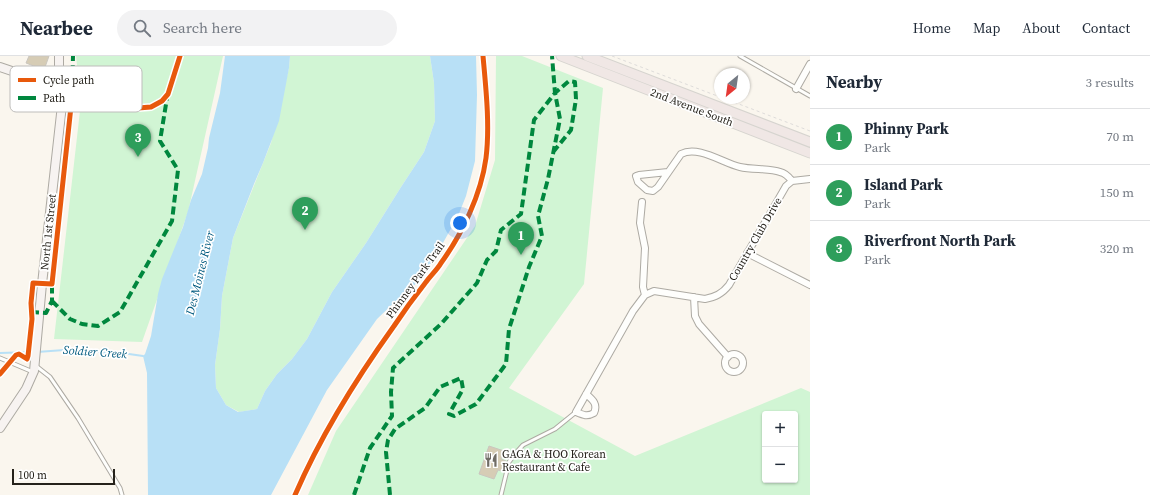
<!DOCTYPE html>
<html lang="en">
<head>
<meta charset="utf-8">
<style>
  :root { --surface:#fff; --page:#f2f2f3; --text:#1f2937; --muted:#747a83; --line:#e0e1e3; --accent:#ea580c }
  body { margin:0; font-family:"Source Serif 4",serif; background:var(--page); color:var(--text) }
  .controls { position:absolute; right:12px; bottom:12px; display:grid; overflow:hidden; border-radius:4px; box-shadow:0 1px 3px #0004 }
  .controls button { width:36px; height:36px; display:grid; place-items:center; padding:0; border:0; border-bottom:1px solid var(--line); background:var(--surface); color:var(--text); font:20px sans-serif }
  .compass { position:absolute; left:714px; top:12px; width:36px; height:36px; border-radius:50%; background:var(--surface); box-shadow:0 1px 3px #0004; rotate:209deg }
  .scale { position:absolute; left:12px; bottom:10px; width:103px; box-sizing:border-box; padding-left:4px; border:2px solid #25221b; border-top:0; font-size:11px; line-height:14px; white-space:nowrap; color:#25221b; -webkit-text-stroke:3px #fff; paint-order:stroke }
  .you { position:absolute; left:460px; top:167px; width:14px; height:14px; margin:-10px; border:3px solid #fff; border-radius:50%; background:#1a73e8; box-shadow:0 0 0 6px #1a73e833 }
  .badge { display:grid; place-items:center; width:26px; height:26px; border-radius:50%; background:var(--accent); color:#fff; font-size:13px; font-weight:700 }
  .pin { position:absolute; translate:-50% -33px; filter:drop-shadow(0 1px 2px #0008) }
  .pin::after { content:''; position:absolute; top:21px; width:14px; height:12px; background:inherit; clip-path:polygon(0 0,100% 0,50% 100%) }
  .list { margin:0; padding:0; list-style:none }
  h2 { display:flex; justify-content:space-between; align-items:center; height:52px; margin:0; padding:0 16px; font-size:17px }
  h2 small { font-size:13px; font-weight:400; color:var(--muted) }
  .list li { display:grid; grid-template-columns:26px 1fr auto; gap:12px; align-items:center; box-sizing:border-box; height:56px; padding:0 16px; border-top:1px solid var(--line) }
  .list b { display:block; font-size:15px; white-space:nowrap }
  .list p { margin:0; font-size:13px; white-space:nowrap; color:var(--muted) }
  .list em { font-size:13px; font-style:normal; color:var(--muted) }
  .icon { flex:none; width:22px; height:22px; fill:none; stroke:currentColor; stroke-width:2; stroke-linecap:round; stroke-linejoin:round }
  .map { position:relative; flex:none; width:810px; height:439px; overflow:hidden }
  header { display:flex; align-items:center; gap:24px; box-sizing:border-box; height:56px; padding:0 20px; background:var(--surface); border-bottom:1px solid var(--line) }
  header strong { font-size:19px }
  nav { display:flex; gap:22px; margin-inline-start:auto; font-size:14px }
  .search { width:280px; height:36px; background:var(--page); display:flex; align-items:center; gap:10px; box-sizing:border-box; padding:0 14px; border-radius:22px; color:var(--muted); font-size:15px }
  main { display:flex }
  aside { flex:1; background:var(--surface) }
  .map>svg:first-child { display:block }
  .green { fill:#d1f5d4; fill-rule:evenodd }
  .water { fill:#b8e0f6 }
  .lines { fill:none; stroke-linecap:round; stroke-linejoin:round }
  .stream { stroke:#b8e0f6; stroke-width:2 }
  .building { fill:#d6ccb5; stroke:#cac6bf }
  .lane-casing { stroke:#adaaa3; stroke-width:5 }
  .street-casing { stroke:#adaaa3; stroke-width:8 }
  .secondary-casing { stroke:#adaaa3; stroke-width:10 }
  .primary-casing { stroke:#d6d4cf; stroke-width:11 }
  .path { stroke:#dedcda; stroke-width:1; stroke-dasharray:3 3; stroke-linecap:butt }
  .lane { stroke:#fefefc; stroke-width:3 }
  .street { stroke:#fefefc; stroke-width:6 }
  .secondary { stroke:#f7f3f1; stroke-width:8 }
  .primary { stroke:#f0e7e5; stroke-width:9 }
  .quiet { stroke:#00873e; stroke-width:4; stroke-dasharray:8 4; stroke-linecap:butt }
  .cycleway-casing { stroke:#fff; stroke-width:8 }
  .cycleway { stroke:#e8590c; stroke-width:5 }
  .labels { text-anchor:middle; stroke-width:3.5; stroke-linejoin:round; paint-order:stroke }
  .street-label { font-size:11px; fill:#25221b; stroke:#fff }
  .poi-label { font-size:11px; fill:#25221b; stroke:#fff; text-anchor:start }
  .water-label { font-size:12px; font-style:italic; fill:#005a7f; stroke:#fff }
  .key { fill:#fff; stroke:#bebdbb; stroke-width:1 }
  .key-label { font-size:11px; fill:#25221b }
</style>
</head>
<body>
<header>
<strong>Nearbee</strong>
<div class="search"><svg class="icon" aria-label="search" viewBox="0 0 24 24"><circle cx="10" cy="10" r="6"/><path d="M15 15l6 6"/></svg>Search here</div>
<nav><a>Home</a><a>Map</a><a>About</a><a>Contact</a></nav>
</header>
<main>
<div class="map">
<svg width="810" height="439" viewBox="0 0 810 439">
  <rect width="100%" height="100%" fill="#faf6ee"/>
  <!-- green -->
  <path class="green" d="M76,0H223L188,156L142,286L54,283L81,46Z
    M290,0H430L434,27L435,65L424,96L401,131L366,187L332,236L307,283L292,303L277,318L265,335L257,353L239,356L226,349L216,332L215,309L220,273L222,240L233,182L271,87L289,12Z
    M496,0H522L603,32L584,228L509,332L635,400L801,332L810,336V439H308L336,375L475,170L495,104ZM765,358H795V424H765Z"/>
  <!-- water -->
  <path class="water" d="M225,0H290L289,12L279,65L263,107L254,128L233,182L222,240L220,273L215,309L216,332L226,349L238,356L257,353L265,335L277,318L292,303L307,283L332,236L366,187L401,131L424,96L435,65L434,27L430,0H476L477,39L475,105L466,140L458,160L434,203L417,227L401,240L377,263L327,334L271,439H148L147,317L143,300L145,298L151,280L158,238L162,223L183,171L191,144L202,118L208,92L209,82L220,37Z"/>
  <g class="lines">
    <!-- stream -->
    <path class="stream" d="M37,296L78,293L114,298L122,297L143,300
      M0,297L33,296"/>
  </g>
  <!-- building -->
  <path class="building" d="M29,0H49L44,14L26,7Z
    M489,390L504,395L501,403L506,405L502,415L498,414L494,423L479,418Z"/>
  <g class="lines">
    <defs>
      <path id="lane" d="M740,0L810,40
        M0,302L33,316
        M36,310L50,321L78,362L120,432L122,439
        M501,439L509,406L515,398L523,389L555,373L576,356"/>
      <path id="street" d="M796,33L810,8
        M668,116L639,119L636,120L638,126L647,134L653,135L658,131L681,98C698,89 723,107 740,111C752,114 770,112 780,116C785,117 789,121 792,125
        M642,146L640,167L645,192L643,231L645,239
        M747,197L810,229
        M694,241L695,260L699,268L728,301
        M725 307a9 9 0 1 1 18 0a9 9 0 1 1-18 0Z
        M586,338C593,344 598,348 594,357C587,361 583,359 576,356L633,255L645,239L654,235L705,243C715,241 722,238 729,229L786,130L792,125L810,123"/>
      <path id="secondary" d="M0,11L59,31
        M0,372L26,333L34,315L42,228L63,40L59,31V0"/>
      <path id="primary" d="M561,0L810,97
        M587,0L810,86"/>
    </defs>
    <!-- lane casing -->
    <use href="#lane" class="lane-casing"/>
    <!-- street casing -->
    <use href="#street" class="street-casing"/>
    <!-- secondary casing -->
    <use href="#secondary" class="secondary-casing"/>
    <!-- primary casing -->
    <use href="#primary" class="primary-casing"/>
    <!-- path -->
    <path class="path" d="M612,0L720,41
      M723,42L810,75"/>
    <!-- lane -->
    <use href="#lane" class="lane"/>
    <!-- street -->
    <use href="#street" class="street"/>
    <!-- secondary -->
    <use href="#secondary" class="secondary"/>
    <!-- primary -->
    <use href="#primary" class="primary"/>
    <!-- quiet -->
    <path class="quiet" d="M72,41L73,0
      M52,245L70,263L82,268L98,270L120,256L172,165L178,114L160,85L167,42
      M31,256L46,257L52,245V228
      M354,439L370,392L392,360L391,336L393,312L441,268L477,227L487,204L496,195L501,174L521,158L534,64L555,37L569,25L575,26L576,43L571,74L554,95
      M390,439L386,396L388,384L395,373L425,352L440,331L461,322L463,333L449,358L454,360L476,348L506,308L509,273L529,211L542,180L538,160L548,123L560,63L555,37L552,0"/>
    <defs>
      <path id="cycleway" d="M63,40L113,45L138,52L151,51L162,45L168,38L180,0
        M0,318L16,299L19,298L27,303L28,300L32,263L31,247L33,227L52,228L72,41
        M295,439C321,379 356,323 394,270C404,255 415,240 426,226C431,219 437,214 441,207C462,178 481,139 486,102C490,70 486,33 483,0"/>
    </defs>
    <!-- cycleway casing -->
    <use href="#cycleway" class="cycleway-casing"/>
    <!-- cycleway -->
    <use href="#cycleway" class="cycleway"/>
  </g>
  <!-- icons -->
  <defs>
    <symbol id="restaurant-bare" viewBox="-9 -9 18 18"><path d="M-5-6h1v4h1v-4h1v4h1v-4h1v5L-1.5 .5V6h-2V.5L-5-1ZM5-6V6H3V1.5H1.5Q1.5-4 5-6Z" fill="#706c65" stroke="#fff" stroke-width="2.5" paint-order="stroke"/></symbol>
  </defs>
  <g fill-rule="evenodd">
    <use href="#restaurant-bare" x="481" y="394" width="20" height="20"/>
  </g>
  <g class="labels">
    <!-- street labels -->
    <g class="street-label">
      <text transform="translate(692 51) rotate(21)" y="4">2nd Avenue South</text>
      <text transform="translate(48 176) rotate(-84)" y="4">North 1st Street</text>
      <text transform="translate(755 183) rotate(-60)" y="4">Country Club Drive</text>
      <text transform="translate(415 224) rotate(-54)" y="4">Phinney Park Trail</text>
    </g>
    <!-- poi labels -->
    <g class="poi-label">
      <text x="502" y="402">GAGA &amp; HOO Korean<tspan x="502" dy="13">Restaurant &amp; Cafe</tspan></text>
    </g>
    <!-- water labels -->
    <g class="water-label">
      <text transform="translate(200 217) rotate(-76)" y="4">Des Moines River</text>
      <text transform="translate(95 296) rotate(4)" y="4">Soldier Creek</text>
    </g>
  </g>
  <!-- legend -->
  <rect x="10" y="10" width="132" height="46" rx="6" class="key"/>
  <rect x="18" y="22" width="18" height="4" fill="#e8590c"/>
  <rect x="18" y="40" width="18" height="4" fill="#00873e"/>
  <g class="key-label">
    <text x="43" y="28">Cycle path</text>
    <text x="43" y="46">Path</text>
  </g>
</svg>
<div class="controls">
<button>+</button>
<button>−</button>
</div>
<svg class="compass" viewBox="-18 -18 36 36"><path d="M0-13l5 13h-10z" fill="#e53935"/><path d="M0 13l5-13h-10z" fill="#747a83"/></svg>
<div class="scale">100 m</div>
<div class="you"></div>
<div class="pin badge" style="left:521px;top:199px;background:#2e9e5b">1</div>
<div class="pin badge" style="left:305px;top:174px;background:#2e9e5b">2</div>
<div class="pin badge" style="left:138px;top:101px;background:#2e9e5b">3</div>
</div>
<aside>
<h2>Nearby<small>3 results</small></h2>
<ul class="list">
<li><span class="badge" style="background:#2e9e5b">1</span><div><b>Phinny Park</b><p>Park</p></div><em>70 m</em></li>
<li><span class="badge" style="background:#2e9e5b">2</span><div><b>Island Park</b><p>Park</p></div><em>150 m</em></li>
<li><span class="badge" style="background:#2e9e5b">3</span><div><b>Riverfront North Park</b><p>Park</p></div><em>320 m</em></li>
</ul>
</aside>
</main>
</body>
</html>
